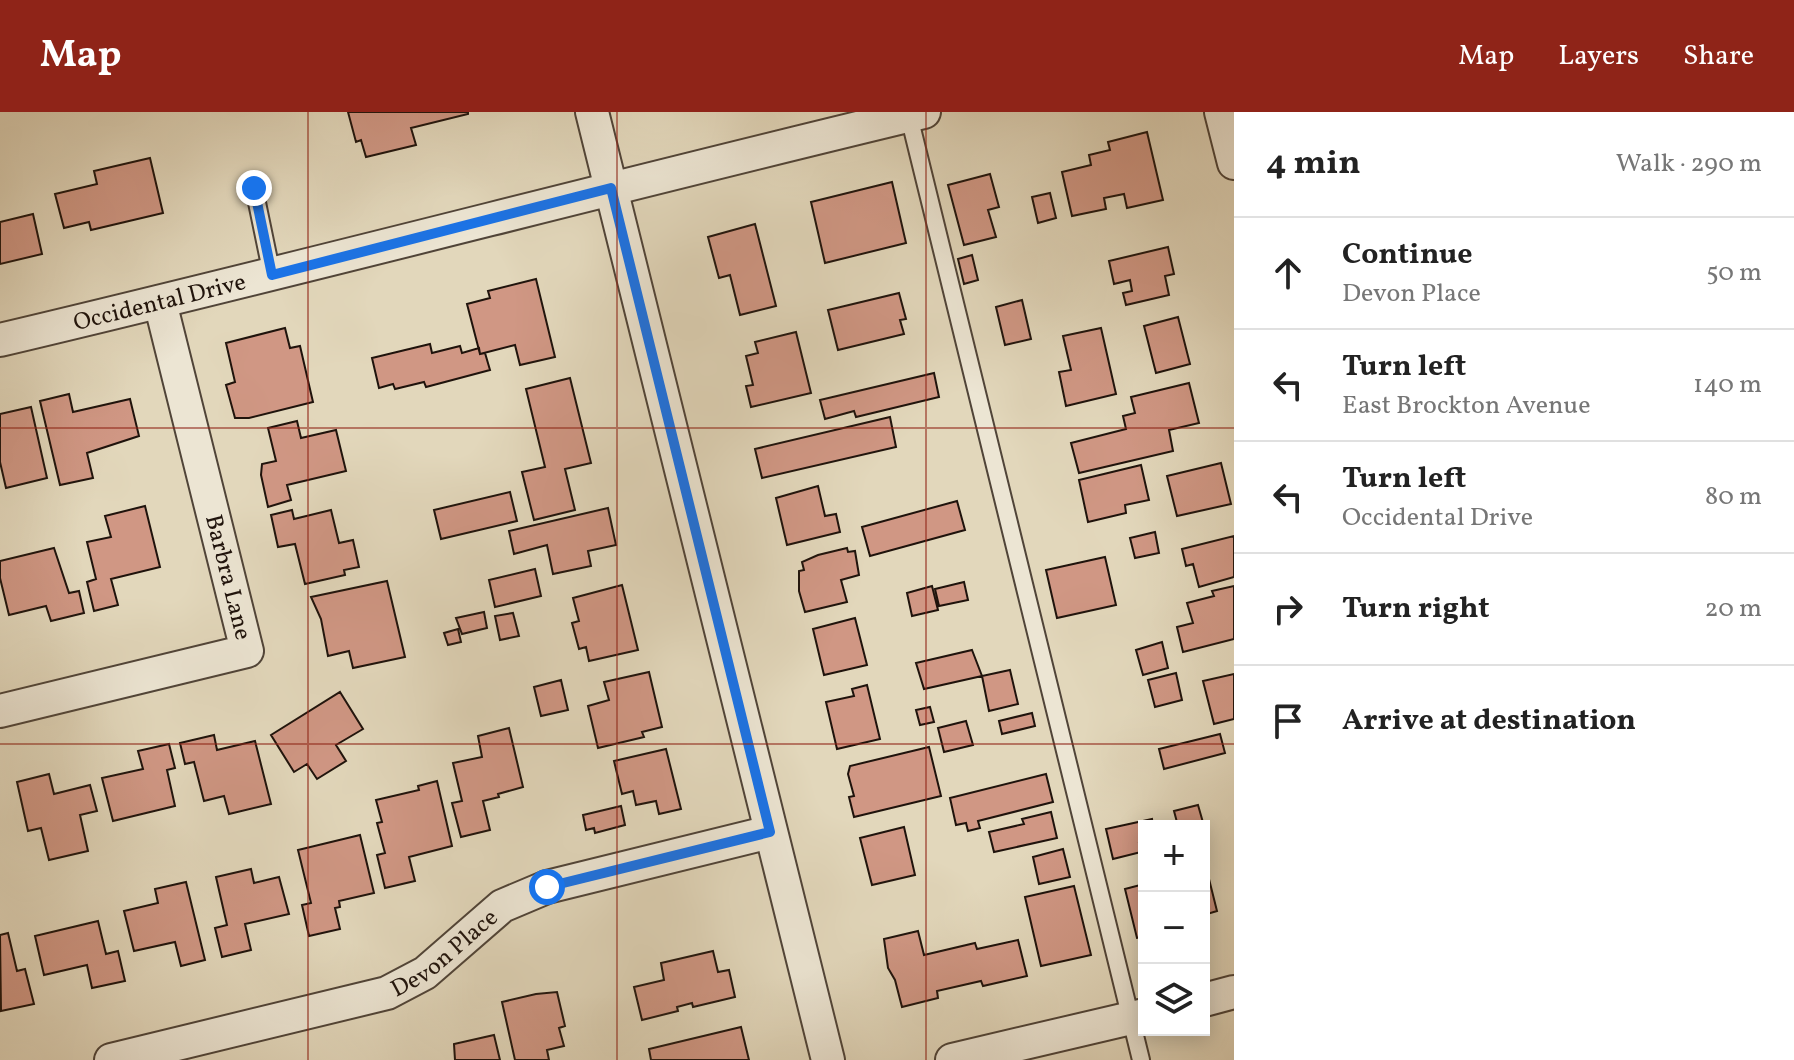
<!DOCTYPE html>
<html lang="en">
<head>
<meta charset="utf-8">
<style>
  :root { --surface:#fff; --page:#f6f6f6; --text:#222; --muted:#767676; --line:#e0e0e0; --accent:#8f2418 }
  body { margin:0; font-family:Vollkorn,serif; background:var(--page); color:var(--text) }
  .controls { position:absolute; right:24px; bottom:24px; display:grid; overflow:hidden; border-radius:0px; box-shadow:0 4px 20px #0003 }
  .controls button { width:72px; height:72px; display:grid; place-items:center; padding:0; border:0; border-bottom:2px solid var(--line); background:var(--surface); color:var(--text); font:40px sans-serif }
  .stop { position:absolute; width:24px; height:24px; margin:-18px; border:6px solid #1a73e8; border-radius:50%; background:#fff }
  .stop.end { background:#1a73e8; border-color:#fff; box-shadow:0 2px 8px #0008 }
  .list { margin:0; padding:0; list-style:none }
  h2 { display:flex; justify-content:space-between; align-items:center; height:104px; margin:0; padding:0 32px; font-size:34px }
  h2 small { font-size:26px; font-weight:400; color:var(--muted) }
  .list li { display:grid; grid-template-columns:52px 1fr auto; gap:24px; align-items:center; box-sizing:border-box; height:112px; padding:0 32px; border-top:2px solid var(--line) }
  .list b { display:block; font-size:30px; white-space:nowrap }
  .list p { margin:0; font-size:26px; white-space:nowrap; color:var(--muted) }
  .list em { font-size:26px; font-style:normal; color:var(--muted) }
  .icon { flex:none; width:44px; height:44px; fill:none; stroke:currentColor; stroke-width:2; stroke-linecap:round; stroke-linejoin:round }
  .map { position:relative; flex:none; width:1234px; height:948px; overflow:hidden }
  header { display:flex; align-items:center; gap:48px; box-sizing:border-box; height:112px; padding:0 40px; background:var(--accent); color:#fff }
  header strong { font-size:38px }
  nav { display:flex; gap:44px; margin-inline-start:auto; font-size:28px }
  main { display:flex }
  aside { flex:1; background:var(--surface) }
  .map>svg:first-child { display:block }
  .building { fill:#d09784; stroke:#1f130c; stroke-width:2 }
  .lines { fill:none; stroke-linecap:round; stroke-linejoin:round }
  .lane-casing { stroke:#504438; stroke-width:20 }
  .street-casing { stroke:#504438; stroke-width:36 }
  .lane { stroke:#ece5d3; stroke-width:16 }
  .street { stroke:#ece5d3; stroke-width:32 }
  .route { stroke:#1a73e8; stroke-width:10 }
  .grid { fill:none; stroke:#8f2418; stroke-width:2; stroke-opacity:0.55 }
  .labels { text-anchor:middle; stroke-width:6; stroke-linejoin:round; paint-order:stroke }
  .street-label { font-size:24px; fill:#1f130c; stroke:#ece5d3 }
</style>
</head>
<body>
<header>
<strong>Map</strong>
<nav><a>Map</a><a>Layers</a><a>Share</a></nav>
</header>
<main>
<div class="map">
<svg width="1234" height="948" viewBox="0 0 1234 948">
  <rect width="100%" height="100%" fill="#e2d7bb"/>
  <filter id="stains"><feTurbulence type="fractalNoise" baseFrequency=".0025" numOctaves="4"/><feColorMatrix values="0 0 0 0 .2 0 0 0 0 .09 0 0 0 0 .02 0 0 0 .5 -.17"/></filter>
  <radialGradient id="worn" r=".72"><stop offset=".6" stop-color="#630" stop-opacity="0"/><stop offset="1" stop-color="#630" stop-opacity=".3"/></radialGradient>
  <!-- building -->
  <path class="building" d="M348,0H468V2L411,16L416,33L366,45L361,28L356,30Z
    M1147,20L1163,88L1127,96L1124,82L1104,86L1106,97L1072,104L1062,60L1091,53L1089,43L1110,38L1108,30Z
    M150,46L163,101L91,118L89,110L64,116L55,82L97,72L94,59Z
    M990,62L999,95L988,98L996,125L964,133L948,73Z
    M892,70L906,131L825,151L811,90Z
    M1050,81L1056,106L1038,111L1032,85Z
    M33,102L42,142L0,152V110Z
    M755,112L776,194L740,203L730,163L719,166L708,125Z
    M1168,135L1174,162L1165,164L1169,183L1126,193L1123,181L1132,179L1130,168L1114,172L1109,149Z
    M972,143L978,168L964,172L958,147Z
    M536,167L555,245L520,253L515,233L480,242L467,192L490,186L488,179Z
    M899,181L906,207L900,208L904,222L838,238L828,198Z
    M1022,188L1031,227L1005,233L996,195Z
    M1178,205L1190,252L1156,261L1144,214Z
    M285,216L290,236L300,234L313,290L249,306H235L226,273L235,270L226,231Z
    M1101,216L1116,282L1066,294L1059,260L1071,258L1063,224Z
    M796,220L811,281L751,295L746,274L753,273L746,244L758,241L755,230Z
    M430,232L432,241L460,234L462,241L479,236L480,242L485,241L490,258L426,275L424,270L395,277L393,272L379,276L372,246Z
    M934,261L939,285L856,305L854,299L825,307L820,288Z
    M570,266L591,351L565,357L575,398L534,408L522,360L545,355L526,277Z
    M1189,271L1199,311L1169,318L1173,339L1079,361L1071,331L1126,317L1123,304L1135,301L1131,285Z
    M69,282L73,300L130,287L139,324L87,341L93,366L60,373L40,289Z
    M31,295L47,366L6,376L0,350V302Z
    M890,305L896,335L762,366L755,337Z
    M297,309L301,326L336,318L346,359L287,373L291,388L268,395L261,363L262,352L276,349L268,316Z
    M1221,351L1231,392L1177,404L1167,364Z
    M1141,353L1149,388L1125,393L1126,401L1088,410L1079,368Z
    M818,374L825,404L836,402L840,420L787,433L776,386Z
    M510,380L517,409L441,427L434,398Z
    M957,389L965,418L870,444L862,415Z
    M145,394L160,455L111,467L118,493L94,499L87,470L96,467L87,430L111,425L105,404Z
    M608,396L616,433L588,439L591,454L553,462L547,433L514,442L509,419Z
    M292,398L294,407L331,398L339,431L353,428L359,455L344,458L345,463L305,472L295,432L278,435L271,403Z
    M1155,420L1159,441L1135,446L1130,426Z
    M1234,424V465L1199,475L1193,452L1186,454L1182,437Z
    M54,436L69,481L79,479L84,501L51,509L46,494L9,503L0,466V449Z
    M847,436L848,440L855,439L859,463L841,468L847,490L805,500L799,479V459L804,458L802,450L818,443Z
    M1105,445L1116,493L1057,506L1046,458Z
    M535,457L541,484L495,495L489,468Z
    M387,469L405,545L353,556L349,539L328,544L321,507L311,485Z
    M964,470L968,488L939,494L935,477Z
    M622,473L638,538L589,549L586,535L579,537L572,511L579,509L573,486Z
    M932,474L938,498L912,504L907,481Z
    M1234,474V527L1183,540L1177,515L1193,511L1187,491L1214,484L1212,479Z
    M484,500L487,516L462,522L456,506Z
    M513,501L519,524L500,528L495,504Z
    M855,506L867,553L824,563L813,517Z
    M458,517L461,530L448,533L444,521Z
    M1162,530L1168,556L1143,563L1136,538Z
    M972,538L982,564L924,577L916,551Z
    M1010,558L1018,592L989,599L982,564Z
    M649,560L662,615L642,620L644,625L598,636L588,594L609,588L604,570Z
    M1176,561L1182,588L1155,595L1148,568Z
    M1234,562V607L1214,612L1203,569Z
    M561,568L568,598L541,604L534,575Z
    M867,573L880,627L837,637L826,590L854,584L852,577Z
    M340,580L363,617L336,633L346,649L317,667L307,652L294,660L271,623Z
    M930,595L934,610L920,613L916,598Z
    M1032,601L1035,614L1002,622L999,609Z
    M966,609L973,633L944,640L938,616Z
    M509,616L523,675L498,682L499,685L483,689L490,718L461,725L452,691L462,689L453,651L482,645L478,624Z
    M1220,622L1225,641L1164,657L1159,637Z
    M214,623L217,638L255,629L271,692L229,702L224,684L204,689L194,650L185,652L180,631Z
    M169,632L175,656L167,658L175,694L113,709L102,666L143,657L138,639Z
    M929,635L941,684L854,705L849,685L854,684L848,662L850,654Z
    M666,637L681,697L659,702L656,689L636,693L633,679L622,682L614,649Z
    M49,662L54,682L90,673L97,699L80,703L88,739L49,748L41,716L28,719L17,670Z
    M1046,662L1053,690L978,709L980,716L968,719L966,711L956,713L950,686Z
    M437,669L452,734L409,745L415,769L385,776L377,743L385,741L377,711L382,710L376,688L419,678L418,674Z
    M1198,693L1204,714H1178L1174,699Z
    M621,694L625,713L595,721L594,716L586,718L583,703Z
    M1051,700L1057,726L994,740L989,720L1024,712L1022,707Z
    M1152,707L1153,714H1144V730L1139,731L1141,740L1113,747L1106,717Z
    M904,715L915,763L872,773L860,726Z
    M360,723L374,781L339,789L340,795L335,796L340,817L309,824L302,793L311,791L298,738Z
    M1063,737L1070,765L1039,772L1033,745Z
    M251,757L254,771L279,765L289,802L245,812L251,838L222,845L215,816L227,813L216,765Z
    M1208,763L1217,799L1204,803V764Z
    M186,770L205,848L181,854L175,830L134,839L124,799L158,791L155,777Z
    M1144,772V825L1137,826L1125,777Z
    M1074,774L1091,843L1041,854L1025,785Z
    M98,809L106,842L118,839L125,869L92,876L87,853L44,863L35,824Z
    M918,819L924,843L975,831L977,837L1018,828L1027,864L983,874L981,869L937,879L938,886L902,895L895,868L888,856L884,827Z
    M8,821L17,859L25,857L34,892L1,899L0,823Z
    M713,839L718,860L729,858L735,885L693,895L692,891L677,895L678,899L642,908L634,875L664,868L661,851Z
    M557,880L565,914L559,916L564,934L547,938L549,948H515L502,890L536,882Z
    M741,915L749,948H651L649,937Z
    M494,923L500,948H455L454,932Z"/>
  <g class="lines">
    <defs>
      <path id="lane" d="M908,0L1141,948
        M254,76L272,163"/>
      <g id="street">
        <path d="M592,0L828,948"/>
        <path d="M1221,0L1234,51"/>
        <path id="s1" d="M0,228C309,155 615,74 924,0"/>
        <path d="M0,599L247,539L160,190"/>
        <path d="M1204,888L1234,880"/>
        <path id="s2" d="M111,948L387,881L425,861L502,794L547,775L770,720"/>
        <path d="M952,948L1144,903"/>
      </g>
    </defs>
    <!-- lane casing -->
    <use href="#lane" class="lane-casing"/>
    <!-- street casing -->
    <use href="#street" class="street-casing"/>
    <!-- lane -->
    <use href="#lane" class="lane"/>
    <!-- street -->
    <use href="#street" class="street"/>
  </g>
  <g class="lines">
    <!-- route -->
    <path class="route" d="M254,76L272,163L611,76L770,720L547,775"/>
  </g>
  <!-- grid -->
  <path class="grid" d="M308,0V948M617,0V948M926,0V948M0,316H1234M0,632H1234"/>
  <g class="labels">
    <!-- street labels -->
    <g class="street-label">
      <text dy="8" stroke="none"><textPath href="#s1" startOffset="164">Occidental Drive</textPath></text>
      <text transform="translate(229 465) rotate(76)" y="8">Barbra Lane</text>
      <text dy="8" stroke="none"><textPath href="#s2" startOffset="354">Devon Place</textPath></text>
    </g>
  </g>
  <rect width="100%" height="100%" filter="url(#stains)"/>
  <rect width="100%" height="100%" fill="url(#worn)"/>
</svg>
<div class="controls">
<button>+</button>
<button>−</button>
<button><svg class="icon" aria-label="layers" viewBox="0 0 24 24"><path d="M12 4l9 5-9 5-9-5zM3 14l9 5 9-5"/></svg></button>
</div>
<div class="stop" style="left:547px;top:775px"></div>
<div class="stop end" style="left:254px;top:76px"></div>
</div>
<aside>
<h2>4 min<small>Walk · 290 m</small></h2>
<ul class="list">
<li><svg class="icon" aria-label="ahead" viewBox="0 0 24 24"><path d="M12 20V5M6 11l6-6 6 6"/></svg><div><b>Continue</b><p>Devon Place</p></div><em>50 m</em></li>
<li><svg class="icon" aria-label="left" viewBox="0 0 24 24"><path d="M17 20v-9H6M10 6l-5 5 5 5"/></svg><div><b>Turn left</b><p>East Brockton Avenue</p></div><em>140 m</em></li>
<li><svg class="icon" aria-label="left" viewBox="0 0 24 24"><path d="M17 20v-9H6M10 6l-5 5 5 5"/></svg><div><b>Turn left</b><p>Occidental Drive</p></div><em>80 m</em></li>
<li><svg class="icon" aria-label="right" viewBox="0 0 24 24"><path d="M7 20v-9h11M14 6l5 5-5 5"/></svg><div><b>Turn right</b></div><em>20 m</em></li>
<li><svg class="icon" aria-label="arrive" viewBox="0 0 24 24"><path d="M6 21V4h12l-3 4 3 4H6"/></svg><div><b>Arrive at destination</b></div></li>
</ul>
</aside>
</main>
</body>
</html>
